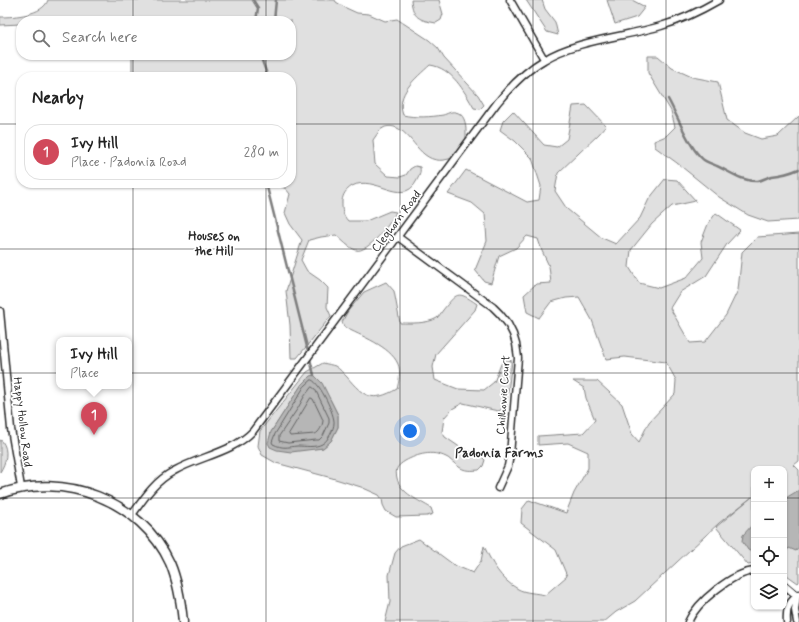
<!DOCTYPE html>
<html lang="en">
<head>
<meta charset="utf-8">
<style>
  :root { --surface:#fff; --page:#f2f2f2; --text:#222; --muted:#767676; --line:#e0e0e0; --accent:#d1495b }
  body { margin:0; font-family:Mynerve,sans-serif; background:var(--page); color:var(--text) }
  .controls { position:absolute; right:12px; bottom:12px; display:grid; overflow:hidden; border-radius:8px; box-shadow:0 1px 3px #0004 }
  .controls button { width:36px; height:36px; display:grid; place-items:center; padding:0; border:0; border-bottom:1px solid var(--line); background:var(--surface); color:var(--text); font:20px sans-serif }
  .you { position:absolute; left:410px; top:431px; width:14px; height:14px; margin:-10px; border:3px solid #fff; border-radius:50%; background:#1a73e8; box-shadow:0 0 0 6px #1a73e833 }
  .badge { display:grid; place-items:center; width:26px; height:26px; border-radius:50%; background:var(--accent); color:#fff; font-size:13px; font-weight:700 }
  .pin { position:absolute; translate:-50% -33px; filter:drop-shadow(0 1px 2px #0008) }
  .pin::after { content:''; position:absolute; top:21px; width:14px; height:12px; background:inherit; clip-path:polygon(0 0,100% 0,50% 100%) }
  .popup { position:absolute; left:56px; top:337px; width:76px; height:52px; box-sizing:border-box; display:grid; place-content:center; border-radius:8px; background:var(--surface); filter:drop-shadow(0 1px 3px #0005); font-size:13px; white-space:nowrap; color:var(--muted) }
  .popup b { font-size:15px; color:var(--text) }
  .popup::after { content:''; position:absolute; left:50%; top:100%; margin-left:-8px; border:8px solid transparent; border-top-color:var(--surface) }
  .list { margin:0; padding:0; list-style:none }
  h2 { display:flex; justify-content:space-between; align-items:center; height:52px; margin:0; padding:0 16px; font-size:17px }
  h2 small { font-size:13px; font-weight:400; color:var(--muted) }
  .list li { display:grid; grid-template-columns:26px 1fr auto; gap:12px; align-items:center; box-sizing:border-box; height:56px; margin:0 8px 8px; padding:0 8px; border:1px solid var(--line); border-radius:16px }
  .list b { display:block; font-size:15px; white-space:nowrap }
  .list p { margin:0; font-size:13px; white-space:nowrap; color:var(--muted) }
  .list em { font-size:13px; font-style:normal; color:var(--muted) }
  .icon { flex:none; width:22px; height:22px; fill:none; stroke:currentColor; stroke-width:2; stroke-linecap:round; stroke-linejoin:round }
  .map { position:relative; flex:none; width:799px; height:622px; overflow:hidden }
  .search { position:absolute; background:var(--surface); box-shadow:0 1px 3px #0004; left:16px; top:16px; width:280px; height:44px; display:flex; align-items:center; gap:10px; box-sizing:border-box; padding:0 14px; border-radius:16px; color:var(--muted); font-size:15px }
  .panel { position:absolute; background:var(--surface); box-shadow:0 1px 3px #0004; left:16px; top:72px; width:280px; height:116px; border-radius:16px }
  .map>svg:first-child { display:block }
  .green { fill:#e0e0e0; stroke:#868686; fill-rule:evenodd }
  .water { fill:#b6b6b6; stroke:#7e7e7e }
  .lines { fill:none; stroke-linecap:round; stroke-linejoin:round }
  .shore { stroke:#636363; stroke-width:1 }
  .stream { stroke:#7e7e7e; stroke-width:2.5 }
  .minor-casing { stroke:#2b2b2b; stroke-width:9 }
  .secondary-casing { stroke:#2b2b2b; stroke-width:11 }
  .minor { stroke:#fff; stroke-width:6 }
  .secondary { stroke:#fff; stroke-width:8 }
  .grid { fill:none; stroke:#2b2b2b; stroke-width:1; stroke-opacity:0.55 }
  .labels { text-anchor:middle; stroke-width:3.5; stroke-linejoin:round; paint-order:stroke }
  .street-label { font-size:12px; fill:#2b2b2b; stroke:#fff }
  .neighbourhood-label { font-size:13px; font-weight:bold; fill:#2b2b2b; stroke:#fff }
</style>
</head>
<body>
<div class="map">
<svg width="799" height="622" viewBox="0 0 799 622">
  <rect width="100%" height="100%" fill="#fff"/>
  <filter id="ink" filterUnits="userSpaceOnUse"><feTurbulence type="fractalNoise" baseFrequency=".025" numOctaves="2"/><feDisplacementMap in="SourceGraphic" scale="8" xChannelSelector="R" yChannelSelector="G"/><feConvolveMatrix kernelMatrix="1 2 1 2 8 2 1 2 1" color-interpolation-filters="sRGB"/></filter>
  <g filter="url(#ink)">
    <!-- green -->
    <path class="green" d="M48,0H335L336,2L346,8L357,13L369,14L385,21L397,19L429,40L438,48L444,58L478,95L484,105L480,109L474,108C464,91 452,68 430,65C416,78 395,94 403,115C415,118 432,117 443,115C447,114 451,111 455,112C464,113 466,123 466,131C466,136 466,145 464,149C460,155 455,157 449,159C421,167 415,136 397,128C393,126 389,126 385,127L380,130L373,140L375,164L388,176L400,177L406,175L410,169L415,166L420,167C421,174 419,176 416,182C402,207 375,174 352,186C346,190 343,194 342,201C342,210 342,214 348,221H366L390,211L396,212C392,222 367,254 356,250C349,248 342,240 336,235L321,237L309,240L301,260L307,271L320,280L328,288L327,307L331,316L297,358H291L290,325L286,291L302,240L290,224L285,213L290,194L286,189L274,183H291V77H132V55H291V21H21V24L0,25V17C14,17 43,15 48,0Z
      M411,0H439L443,14L441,20L436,23C419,20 413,18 411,0Z
      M526,0H542L545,9L555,22L558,35L547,32Z
      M607,0H632L645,7L637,17L615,24Z
      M648,56H658L672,68L692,77L718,82L727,120L745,133L761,139L778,136L799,116V220L768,222L748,215L719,197L677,163L655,147L654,141L666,136L675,127L671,111L648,73Z
      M586,105L606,126L599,134L558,173L555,191L567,209L602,238L616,244L640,218L649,199L665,179L677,180L696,201L672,206L652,224L631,250L629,267L639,283L659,288L686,278L703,258L701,242L708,224L716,213L740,230L727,244L706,276L680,292L670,308L690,343L705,342L726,315L738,290L742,252L757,237L799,234V461L794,465L799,470V582L798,583L784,573V469H754V564L748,565L716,527L752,497L719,523L635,601L616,612L604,622H385L390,602L389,575L395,553L401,546L419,539L454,565L473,573L481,561L484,546C492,563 500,579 518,589C525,593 537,593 545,595L567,576L556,550L521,523L522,509L529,500L566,513L574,493L588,468V452L568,443L538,445V436L583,433L595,420L586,398L584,388L573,381H597L622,404L632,434L639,442L649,422L675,394L676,380L666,362L625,357L606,359L592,320L579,297L566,298L551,302L539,318L527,312L524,295L536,284L551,283L549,266L542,251L538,239L527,236L516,248L499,256L491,283L484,281L475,270L487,241L485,214L472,203L448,194L466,170L527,202L539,200L541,186L532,158L515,141L500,130L503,121L513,111L544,145L557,147L567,139L573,106Z
      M386,282L394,291L400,323C411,323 427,324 437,318C439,316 441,313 443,310C457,293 457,290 477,304L475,310L436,354L433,367L435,380L458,389L484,390L494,382L501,364L505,359L512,361L506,408L498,411L463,403L452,409L444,418L442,432L445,437L461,448L480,455L485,460L483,466L479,470C467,471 463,471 454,463C451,461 449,458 446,457C432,450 418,454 405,461C397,466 395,469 397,478C400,493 420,501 431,508L433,514L427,516L396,517L386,511L383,505L382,499L379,495L361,487L332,478L276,463L262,455L258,446L260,431L307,372L323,363C327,364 332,365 335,366C340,369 343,373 347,377C364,397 372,403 397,389C399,382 401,371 398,364C390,346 361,336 344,327L342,322L348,311L364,292ZM310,376L330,399L338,415V427L331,441L323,448L297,450L271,432L302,384Z
      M0,440L2,441C9,450 6,463 0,472Z"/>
    <!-- water -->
    <path class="water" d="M314,375L322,383L338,415V427L331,441L323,448L291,452L277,450L270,447L268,443L271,432L302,384L310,376Z
      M799,490V547L796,551L789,548L784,554V499Z
      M754,523V553L748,550L742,541L743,535Z"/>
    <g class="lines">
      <!-- shore -->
      <path class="shore" d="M312,380C320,383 335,415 334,423C334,429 328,441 322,444C315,448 305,446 297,446C287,447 283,449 273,444L272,442L275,434L304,387Z
        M312,387L315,389L329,418V423L323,436L319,440H316L288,443L279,441V436L298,408L304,397Z
        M311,398L313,399L323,420C323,425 319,433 315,434L290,436L289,434Z"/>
      <!-- stream -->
      <path class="stream" d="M253,0L258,8L256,21
        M274,21L276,0
        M260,55L268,77
        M271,57V55
        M668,99C677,115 686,140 697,153C706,164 707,161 717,166C730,172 743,182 758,181C763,180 767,177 772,176C782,175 790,173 799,169
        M266,183L314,375"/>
      <defs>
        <path id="minor" d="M510,0L544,59
          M398,237L493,307L500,314L508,324L513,334L516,344L518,358L510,455L508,466L498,488
          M0,311L11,429L21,487
          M132,515C144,498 155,481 174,471C200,456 232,453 253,431L497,103C511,86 525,71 544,60C576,40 624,37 661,26C682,20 700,11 719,0
          M784,585L797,596L799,594
          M688,622C697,602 732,573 754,571
          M787,622C786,610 788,603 797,596L795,610L797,622"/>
        <path id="secondary" d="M0,494C63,471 141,500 170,563C178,582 181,601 183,622"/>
      </defs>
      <!-- minor casing -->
      <use href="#minor" class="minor-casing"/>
      <!-- secondary casing -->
      <use href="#secondary" class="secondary-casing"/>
      <!-- minor -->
      <use href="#minor" class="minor"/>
      <!-- secondary -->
      <use href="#secondary" class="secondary"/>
    </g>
  </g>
  <!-- grid -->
  <path class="grid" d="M133,0V21M266,0V21M400,0V622M533,0V622M666,0V622M133,55V77M266,55V77M0,124H21M291,124H799M133,183V622M266,183V622M0,249H799M0,373H799M0,498H754M784,498H799"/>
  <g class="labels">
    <!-- street labels -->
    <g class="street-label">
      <text transform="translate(396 221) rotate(-53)" y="4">Cleghorn Road</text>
      <text transform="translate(503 395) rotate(-86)" y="4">Chilhowie Court</text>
      <text transform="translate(23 422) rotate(83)" y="4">Happy Hollow Road</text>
    </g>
    <!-- neighbourhood labels -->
    <g class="neighbourhood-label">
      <text x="214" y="240">Houses on<tspan x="214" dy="15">the Hill</tspan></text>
      <text x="499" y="457">Padonia Farms</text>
    </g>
  </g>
</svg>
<div class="controls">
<button>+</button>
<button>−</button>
<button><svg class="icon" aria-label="locate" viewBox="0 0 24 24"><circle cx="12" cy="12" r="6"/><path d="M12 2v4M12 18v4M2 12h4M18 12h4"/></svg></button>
<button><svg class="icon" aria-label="layers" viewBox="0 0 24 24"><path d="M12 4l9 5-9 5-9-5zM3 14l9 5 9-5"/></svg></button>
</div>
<div class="you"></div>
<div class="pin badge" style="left:94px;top:435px">1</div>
<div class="popup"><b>Ivy Hill</b>Place</div>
<div class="search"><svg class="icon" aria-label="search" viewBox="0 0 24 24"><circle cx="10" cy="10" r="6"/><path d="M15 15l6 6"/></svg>Search here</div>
<section class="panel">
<h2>Nearby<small></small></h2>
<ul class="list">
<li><span class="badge">1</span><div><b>Ivy Hill</b><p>Place · Padonia Road</p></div><em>280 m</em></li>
</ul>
</section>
</div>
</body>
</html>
